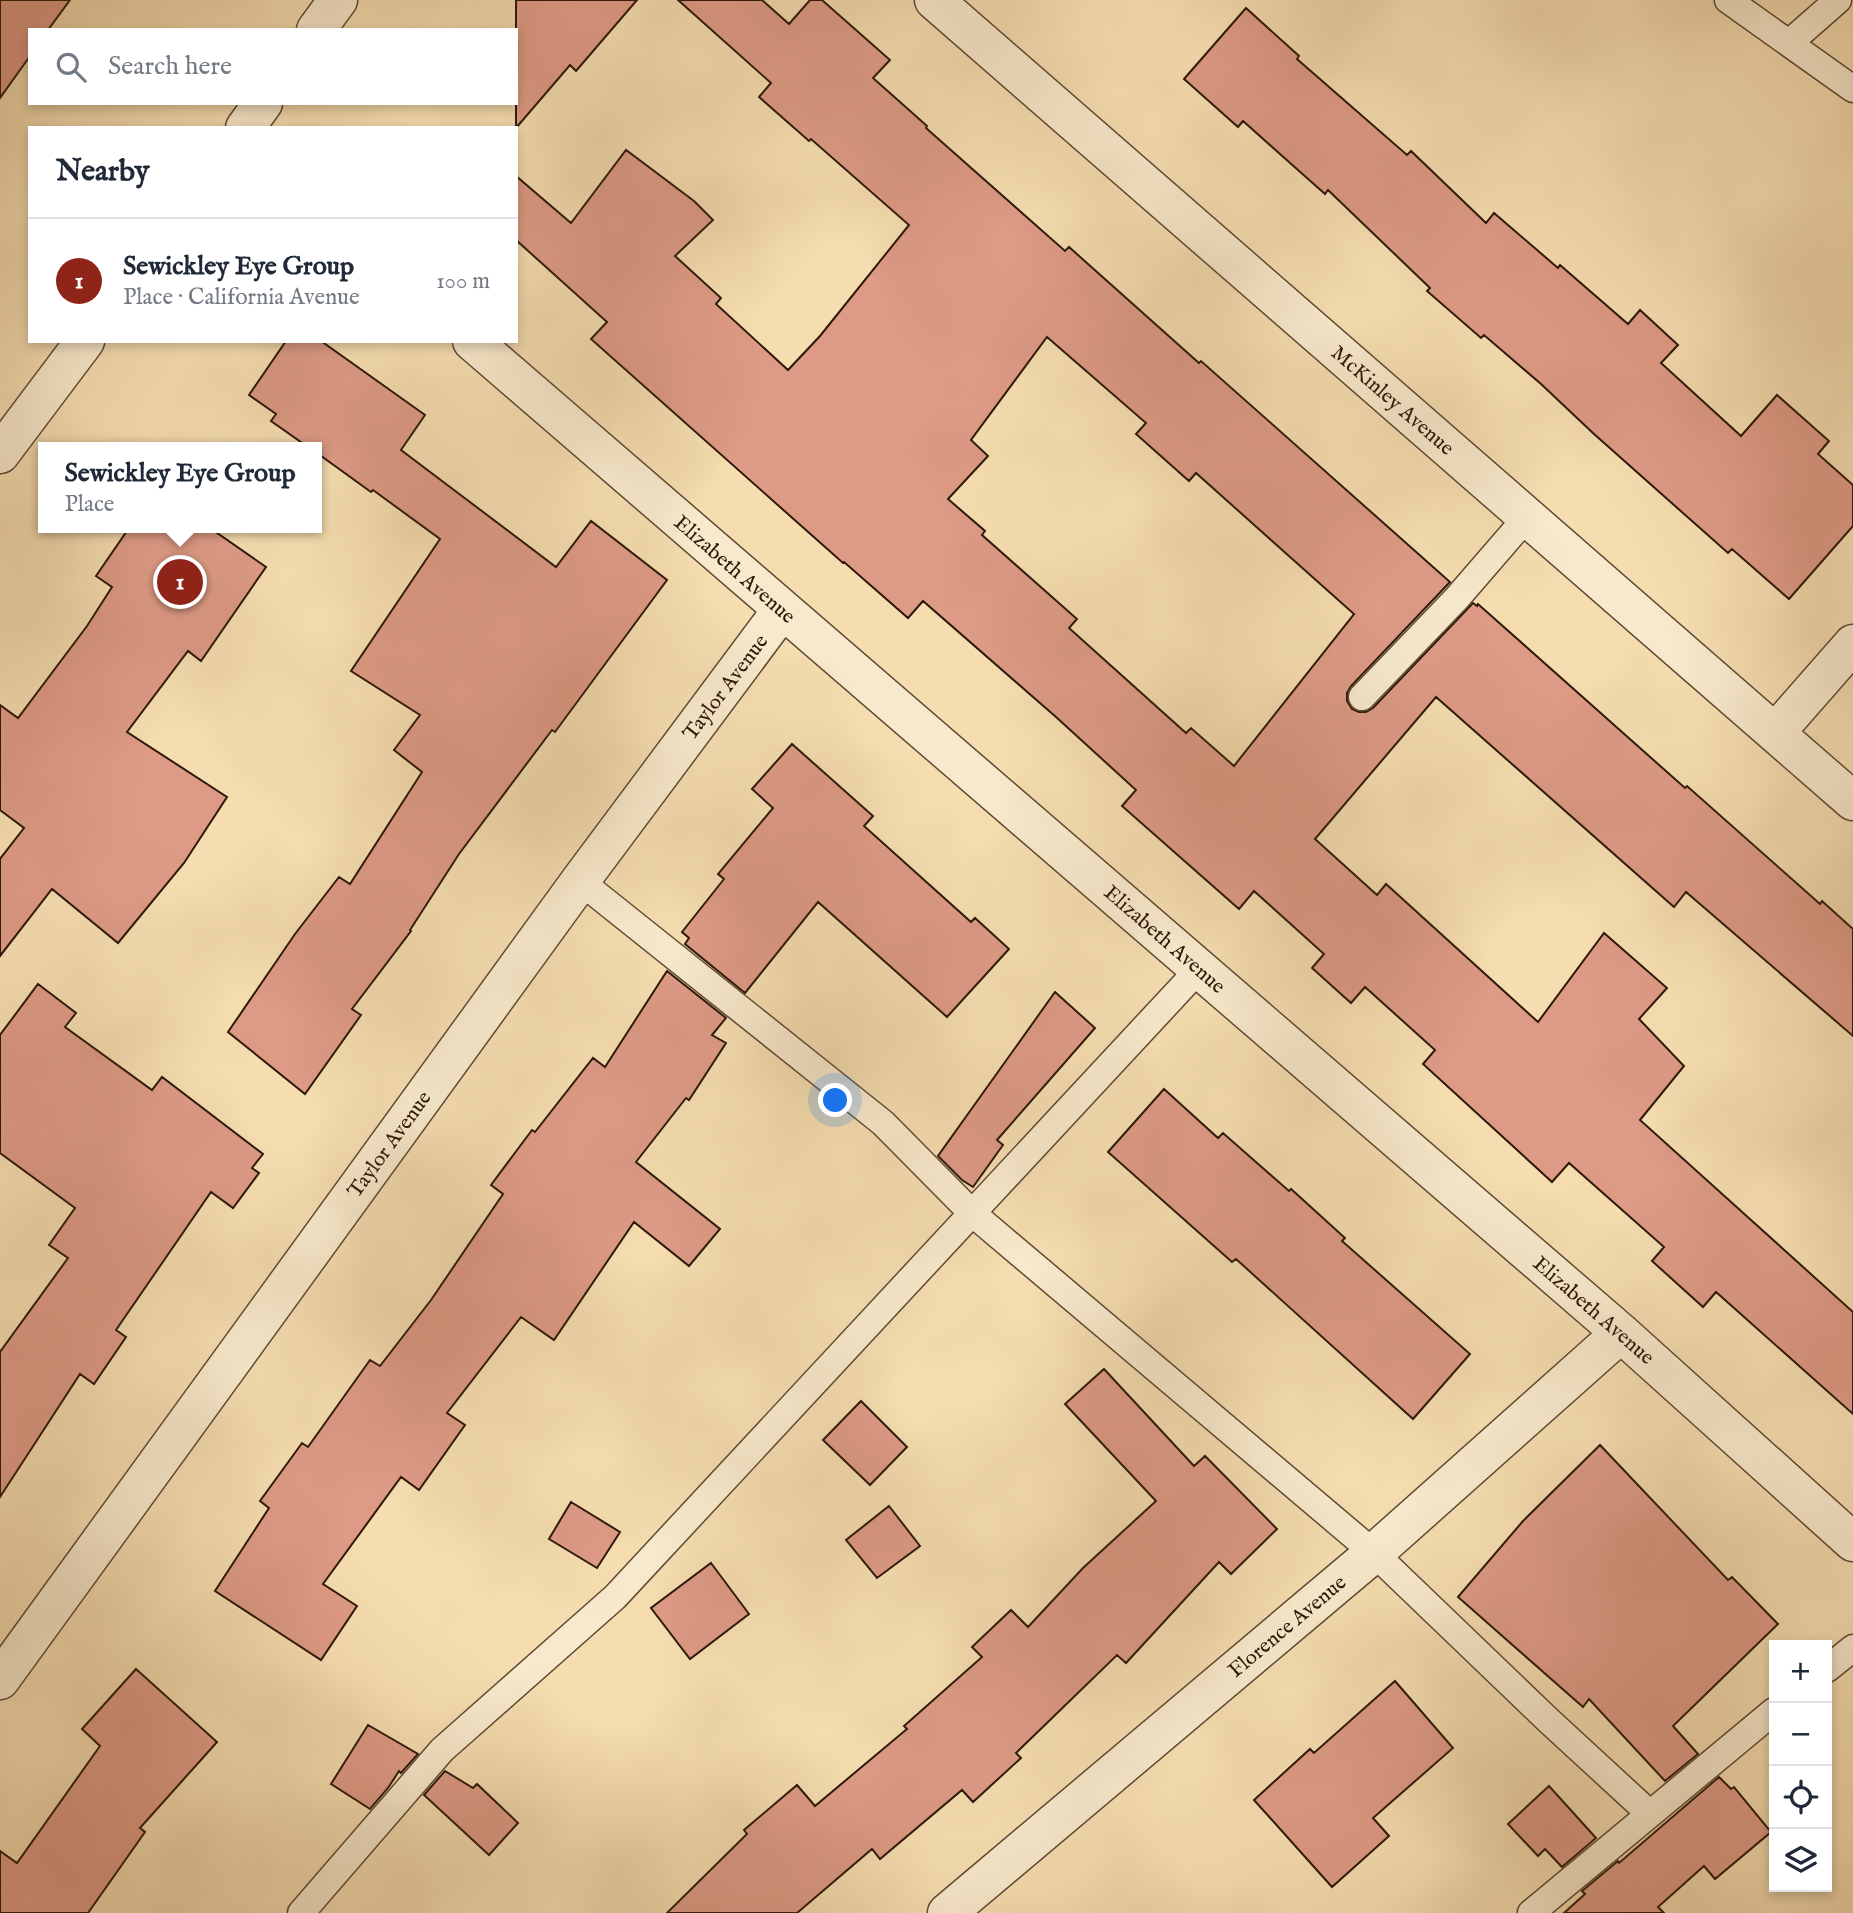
<!DOCTYPE html>
<html lang="en">
<head>
<meta charset="utf-8">
<style>
  :root { --surface:#fff; --page:#f2f2f3; --text:#1f2937; --muted:#747a83; --line:#e0e1e3; --accent:#8f2418 }
  body { margin:0; font-family:"IM FELL English",serif; background:var(--page); color:var(--text) }
  .controls { position:absolute; right:21px; bottom:21px; display:grid; overflow:hidden; border-radius:0px; box-shadow:0 4px 10px #0003 }
  .controls button { width:63px; height:63px; display:grid; place-items:center; padding:0; border:0; border-bottom:2px solid var(--line); background:var(--surface); color:var(--text); font:35px sans-serif }
  .you { position:absolute; left:836px; top:1101px; width:24px; height:24px; margin:-18px; border:5px solid #fff; border-radius:50%; background:#1a73e8; box-shadow:0 0 0 10px #1a73e833 }
  .badge { display:grid; place-items:center; width:46px; height:46px; border-radius:50%; background:var(--accent); color:#fff; font-size:23px; font-weight:700 }
  .pin { position:absolute; translate:-50% -50%; border:4px solid #fff; box-shadow:0 2px 7px #0006 }
  .popup { position:absolute; left:38px; top:442px; width:284px; height:91px; box-sizing:border-box; display:grid; place-content:center; border-radius:0px; background:var(--surface); filter:drop-shadow(0 2px 5px #0005); font-size:23px; white-space:nowrap; color:var(--muted) }
  .popup b { font-size:26px; color:var(--text) }
  .popup::after { content:''; position:absolute; left:50%; top:100%; margin-left:-14px; border:14px solid transparent; border-top-color:var(--surface) }
  .list { margin:0; padding:0; list-style:none }
  h2 { display:flex; justify-content:space-between; align-items:center; height:91px; margin:0; padding:0 28px; font-size:30px }
  h2 small { font-size:23px; font-weight:400; color:var(--muted) }
  .list li { display:grid; grid-template-columns:46px 1fr auto; gap:21px; align-items:center; box-sizing:border-box; height:126px; padding:0 28px; border-top:2px solid var(--line) }
  .list b { display:block; font-size:26px; white-space:nowrap }
  .list p { margin:0; font-size:23px; white-space:nowrap; color:var(--muted) }
  .list em { font-size:23px; font-style:normal; color:var(--muted) }
  .icon { flex:none; width:38px; height:38px; fill:none; stroke:currentColor; stroke-width:2; stroke-linecap:round; stroke-linejoin:round }
  .map { position:relative; flex:none; width:1853px; height:1913px; overflow:hidden }
  .search { position:absolute; background:var(--surface); box-shadow:0 4px 10px #0003; left:28px; top:28px; width:490px; height:77px; display:flex; align-items:center; gap:18px; box-sizing:border-box; padding:0 24px; border-radius:0px; color:var(--muted); font-size:26px }
  .panel { position:absolute; background:var(--surface); box-shadow:0 4px 10px #0003; left:28px; top:126px; width:490px; height:217px; border-radius:0px }
  .map>svg:first-child { display:block }
  .building { fill:#dd9a85; stroke:#2d180a; stroke-width:2; fill-rule:evenodd }
  .lines { fill:none; stroke-linecap:round; stroke-linejoin:round }
  .service-casing { stroke:#5f4934; stroke-width:29 }
  .minor-casing { stroke:#5f4934; stroke-width:41 }
  .tertiary-casing { stroke:#5f4934; stroke-width:41 }
  .service { stroke:#f8e9cc; stroke-width:26 }
  .minor { stroke:#f8e9cc; stroke-width:38 }
  .tertiary { stroke:#f8e9cc; stroke-width:38 }
  .labels { text-anchor:middle; stroke-width:5; stroke-linejoin:round; paint-order:stroke }
  .street-label { font-size:21px; fill:#2d180a; stroke:#f8e9cc }
</style>
</head>
<body>
<div class="map">
<svg width="1853" height="1913" viewBox="0 0 1853 1913">
  <rect width="100%" height="100%" fill="#f5ddb0"/>
  <filter id="stains"><feTurbulence type="fractalNoise" baseFrequency=".00286" numOctaves="4"/><feColorMatrix values="0 0 0 0 .2 0 0 0 0 .09 0 0 0 0 .02 0 0 0 .5 -.17"/></filter>
  <radialGradient id="worn" r=".72"><stop offset=".6" stop-color="#630" stop-opacity="0"/><stop offset="1" stop-color="#630" stop-opacity=".3"/></radialGradient>
  <!-- building -->
  <path class="building" d="M0,0H70L48,30H30V56L0,98Z
    M516,0H637L576,71L570,65L516,128Z
    M678,0H762L789,24L810,0H822L890,60L873,78L927,126L926,128L1065,251L1069,247L1199,363L1201,361L1450,582L1351,686L1347,693V701L1352,709L1359,712H1366L1373,708L1473,603L1477,606L1478,604L1685,788L1687,786L1820,904L1822,901L1853,929V1036L1686,892L1674,907L1436,697L1315,839L1377,895L1386,884L1538,1022L1604,933L1667,988L1639,1019L1684,1066L1640,1120L1853,1312V1414L1716,1292L1703,1307L1652,1261L1664,1247L1569,1163L1552,1182L1423,1064L1435,1050L1365,987L1351,1003L1312,968L1324,954L1254,891L1239,909L1122,806L1136,790L1056,717L923,601L908,618L844,562L843,563L591,339L607,322L516,240V176L571,223L626,150L694,201L713,220L675,256L721,298L716,304L788,370L820,336L909,225L811,139L809,141L759,97L771,83ZM1047,337L1146,423L1136,434L1189,481L1196,473L1354,614L1234,766L1191,728L1186,733L1069,628L1077,619L982,535L985,531L948,499L988,456L971,440Z
    M1246,8L1299,56L1297,59L1407,155L1411,151L1486,223L1494,213L1558,268L1560,265L1628,324L1640,310L1678,345L1661,363L1741,436L1777,395L1829,441L1818,454L1853,485V526L1789,599L1732,549L1728,553L1594,434L1541,384L1484,335L1481,338L1427,291L1430,288L1328,190L1325,194L1243,121L1238,127L1184,79Z
    M286,341H321L425,415L401,450L556,567L591,521L667,580L555,732L552,730L459,854L410,930L411,931L352,1009L361,1015L305,1094L228,1032L295,934L339,877L350,884L422,772L394,750L420,715L351,671L440,539L373,490L371,492L317,453V447H308L271,421L276,414L249,395Z
    M129,528H210L266,567L201,661L188,651L127,732L227,797L184,863L118,943L52,889L0,956V859L24,828L0,810V705L18,718L87,626L112,587L96,576Z
    M792,744L873,816L864,826L971,922L975,918L1009,949L947,1017L818,902L745,993L685,944L689,938L682,932L724,879L718,874L773,808L752,789Z
    M667,971L726,1018L712,1035L726,1043L689,1100L686,1098L636,1162L720,1229L689,1266L634,1222L554,1340L521,1317L447,1413L465,1425L419,1490L401,1477L323,1584L357,1606L321,1660L215,1591L269,1508L260,1501L302,1443L308,1447L370,1360L380,1366L431,1300L503,1194L491,1185L532,1130L535,1132L593,1058L605,1067Z
    M38,984L76,1013L65,1027L152,1090L162,1077L263,1154L252,1168L259,1173L233,1208L211,1192L116,1330L126,1337L94,1384L80,1374L0,1497V1352L68,1258L49,1245L75,1208L0,1153V1035Z
    M1055,992L1095,1028L997,1140L1003,1145L973,1187L962,1180L938,1156Z
    M1164,1089L1218,1138L1223,1133L1289,1191L1291,1189L1345,1238L1342,1241L1470,1354L1413,1419L1236,1259L1232,1262L1108,1152Z
    M1104,1369L1194,1466L1205,1456L1277,1529L1231,1574L1219,1562L1126,1663L1117,1655L1016,1753L1021,1758L973,1802L962,1790L880,1859L872,1849L797,1913H667L747,1834L744,1830L797,1785L815,1806L907,1729L904,1726L982,1657L972,1647L1011,1610L1028,1627L1083,1568L1156,1501L1065,1404Z
    M861,1401L907,1447L870,1485L823,1440Z
    M1600,1445L1728,1580L1732,1577L1778,1624L1673,1726L1698,1754L1665,1781L1589,1699L1583,1707L1458,1597L1523,1521Z
    M571,1502L620,1532L597,1568L549,1539Z
    M889,1506L920,1546L877,1578L846,1540Z
    M711,1563L749,1614L690,1659L651,1608Z
    M136,1669L217,1742L140,1828L145,1832L88,1913H0V1851L17,1863L100,1746L82,1729Z
    M1395,1681L1453,1748L1373,1818L1389,1836L1332,1887L1254,1800L1310,1749L1314,1753Z
    M368,1725L418,1754L401,1773L399,1771L388,1788L370,1809L331,1784Z
    M445,1771L473,1788L477,1784L518,1823L489,1855L424,1795Z
    M1719,1777L1731,1789L1734,1787L1771,1832L1715,1879L1704,1866L1658,1907L1664,1913H1564L1585,1894L1582,1891L1618,1861L1619,1863Z
    M1549,1786L1596,1838L1562,1867L1545,1849L1538,1856L1508,1824Z"/>
  <g class="lines">
    <defs>
      <path id="service" d="M1728,0L1853,89
        M1789,43L1838,0
        M1362,697L1457,598L1527,517
        M580,881L883,1123L972,1213L1374,1553L1548,1720L1649,1813
        M1827,1669L1853,1648
        M301,1913L442,1750L615,1597L1200,968
        M1531,1913L1774,1711"/>
      <path id="minor" d="M934,0L1853,801
        M472,341L1621,1333L1853,1542
        M1775,733L1853,644
        M0,1680L580,881L782,610
        M947,1913L1374,1553L1621,1333"/>
      <path id="tertiary" d="M316,30L338,0
        M245,128L263,103
        M0,454L85,341"/>
    </defs>
    <!-- service casing -->
    <use href="#service" class="service-casing"/>
    <!-- minor casing -->
    <use href="#minor" class="minor-casing"/>
    <!-- tertiary casing -->
    <use href="#tertiary" class="tertiary-casing"/>
    <!-- service -->
    <use href="#service" class="service"/>
    <!-- minor -->
    <use href="#minor" class="minor"/>
    <!-- tertiary -->
    <use href="#tertiary" class="tertiary"/>
  </g>
  <g class="labels">
    <!-- street labels -->
    <g class="street-label">
      <text transform="translate(1393 400) rotate(41)" y="7">McKinley Avenue</text>
      <text transform="translate(735 569) rotate(41)" y="7">Elizabeth Avenue</text>
      <text transform="translate(725 687) rotate(-53)" y="7">Taylor Avenue</text>
      <text transform="translate(1165 939) rotate(41)" y="7">Elizabeth Avenue</text>
      <text transform="translate(389 1144) rotate(-54)" y="7">Taylor Avenue</text>
      <text transform="translate(1594 1310) rotate(41)" y="7">Elizabeth Avenue</text>
      <text transform="translate(1287 1626) rotate(-40)" y="7">Florence Avenue</text>
    </g>
  </g>
  <rect width="100%" height="100%" filter="url(#stains)"/>
  <rect width="100%" height="100%" fill="url(#worn)"/>
</svg>
<div class="controls">
<button>+</button>
<button>−</button>
<button><svg class="icon" aria-label="locate" viewBox="0 0 24 24"><circle cx="12" cy="12" r="6"/><path d="M12 2v4M12 18v4M2 12h4M18 12h4"/></svg></button>
<button><svg class="icon" aria-label="layers" viewBox="0 0 24 24"><path d="M12 4l9 5-9 5-9-5zM3 14l9 5 9-5"/></svg></button>
</div>
<div class="you"></div>
<div class="pin badge" style="left:180px;top:582px">1</div>
<div class="popup"><b>Sewickley Eye Group</b>Place</div>
<div class="search"><svg class="icon" aria-label="search" viewBox="0 0 24 24"><circle cx="10" cy="10" r="6"/><path d="M15 15l6 6"/></svg>Search here</div>
<section class="panel">
<h2>Nearby<small></small></h2>
<ul class="list">
<li><span class="badge">1</span><div><b>Sewickley Eye Group</b><p>Place · California Avenue</p></div><em>100 m</em></li>
</ul>
</section>
</div>
</body>
</html>
